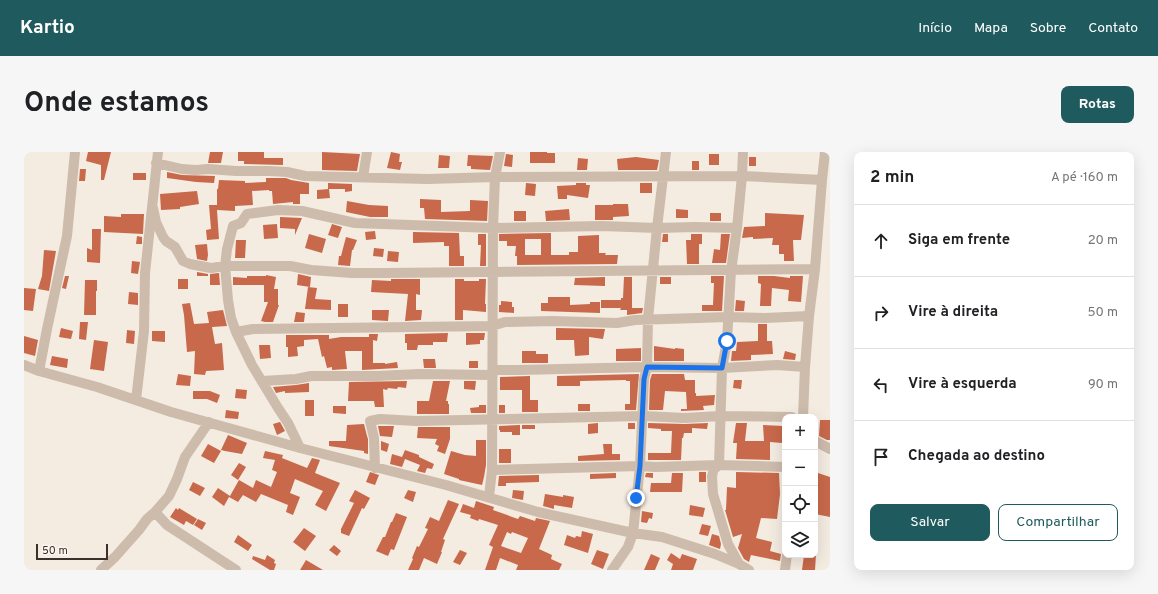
<!DOCTYPE html>
<html lang="pt">
<head>
<meta charset="utf-8">
<style>
  :root { --surface:#fff; --page:#f6f6f6; --text:#202124; --muted:#757577; --line:#e0e0e0; --accent:#1f5a5e }
  body { margin:0; font-family:Overpass,sans-serif; background:var(--page); color:var(--text) }
  .controls { position:absolute; right:12px; bottom:12px; display:grid; overflow:hidden; border-radius:8px; box-shadow:0 4px 16px #0002 }
  .controls button { width:36px; height:36px; display:grid; place-items:center; padding:0; border:0; border-bottom:1px solid var(--line); background:var(--surface); color:var(--text); font:20px sans-serif }
  .scale { position:absolute; left:12px; bottom:10px; width:72px; box-sizing:border-box; padding-left:4px; border:2px solid #3b302b; border-top:0; font-size:11px; line-height:14px; white-space:nowrap; color:#3b302b; -webkit-text-stroke:3px #fbf5ee; paint-order:stroke }
  .stop { position:absolute; width:12px; height:12px; margin:-9px; border:3px solid #1a73e8; border-radius:50%; background:#fff }
  .stop.end { background:#1a73e8; border-color:#fff; box-shadow:0 1px 4px #0008 }
  .list { margin:0; padding:0; list-style:none }
  h2 { display:flex; justify-content:space-between; align-items:center; height:52px; margin:0; padding:0 16px; font-size:17px }
  h2 small { font-size:13px; font-weight:400; color:var(--muted) }
  .list li { display:grid; grid-template-columns:26px 1fr auto; gap:12px; align-items:center; box-sizing:border-box; height:72px; padding:0 16px; border-top:1px solid var(--line) }
  .list b { display:block; font-size:15px; white-space:nowrap }
  .list em { font-size:13px; font-style:normal; color:var(--muted) }
  .actions { display:flex; gap:8px; padding:12px 16px }
  .actions a { flex:1; padding:9px 0; border:1px solid var(--accent); border-radius:8px; text-align:center; font-size:14px; color:var(--accent) }
  .actions .main { background:var(--accent); color:#fff }
  .icon { flex:none; width:22px; height:22px; fill:none; stroke:currentColor; stroke-width:2; stroke-linecap:round; stroke-linejoin:round }
  .map { position:relative; flex:none; width:806px; height:418px; overflow:hidden; border-radius:8px }
  header { display:flex; align-items:center; gap:24px; box-sizing:border-box; height:56px; padding:0 20px; background:var(--accent); color:#fff }
  header strong { font-size:19px }
  nav { display:flex; gap:22px; margin-inline-start:auto; font-size:14px }
  .intro { display:flex; align-items:center; justify-content:space-between; box-sizing:border-box; height:96px; padding:0 24px }
  h1 { margin:0; font-size:28px }
  .button { padding:10px 18px; border-radius:8px; background:var(--accent); color:#fff; font-size:14px; font-weight:700 }
  main { display:flex; gap:24px; padding:0 24px }
  aside { flex:1; background:var(--surface); border-radius:8px; box-shadow:0 4px 16px #0002 }
  .map>svg:first-child { display:block }
  .building { fill:#c8694b; fill-rule:evenodd }
  .lines { fill:none; stroke-linecap:round; stroke-linejoin:round }
  .minor { stroke:#cdbbac; stroke-width:10 }
  .route { stroke:#1a73e8; stroke-width:5 }
</style>
</head>
<body>
<header>
<strong>Kartio</strong>
<nav><a>Início</a><a>Mapa</a><a>Sobre</a><a>Contato</a></nav>
</header>
<div class="intro"><h1>Onde estamos</h1><a class="button">Rotas</a></div>
<main>
<div class="map">
<svg width="806" height="418" viewBox="0 0 806 418">
  <rect width="100%" height="100%" fill="#f4ebe1"/>
  <!-- building -->
  <path class="building" d="M64,0H87L80,28H77V13L62,9Z
    M186,0H199L197,11H184Z
    M214,0H240V6H259V13L220,12V9H214Z
    M298,0L336,2L333,19L298,18Z
    M367,0L376,2L375,10H378L376,18L363,16Z
    M506,0H523V1H531V11H506Z
    M482,2L489,3L488,15L480,14Z
    M685,2H695V13H685Z
    M415,3L426,4L425,16H414Z
    M444,3L469,4L466,18L447,17V14H443Z
    M612,5L635,8L633,18H594L593,7Z
    M725,5H732V14H725Z
    M554,6L564,7L563,18H553Z
    M668,9H675V18H668Z
    M56,17H62L61,29H55Z
    M143,20L158,23L191,24L190,31L172,30L143,26Z
    M109,21H122V28H109Z
    M242,26H262L267,28L285,31V42H276V52H269V50L249,52L248,39H245V38L228,39L229,53L211,54V59L193,58L195,87L183,88L182,78L187,77L185,53H193V54V37H194L195,28L221,29V31L242,30Z
    M304,31L328,32V39L321,40V37H304Z
    M502,31L512,32L511,44L501,43Z
    M552,31H562V33H566L564,46L543,43V47H534L533,34L552,33Z
    M616,31H628V41H616Z
    M305,37L306,46L293,47V38Z
    M173,39L175,52L156,55V57L137,58L136,42Z
    M396,47L417,48V60L446,59V48L464,49L463,69L401,67L400,56H396Z
    M323,49L345,53L364,54V65H346L322,60Z
    M589,52H604L605,64L589,65V68H571V53H589Z
    M545,57L546,68L522,69L521,59Z
    M652,57L664,58V66H652Z
    M490,59H502V69H490Z
    M686,61H697V69H686Z
    M741,61L780,63L777,88H769L770,109H760V102H755V93H748L749,86L729,87V85L718,86L720,75L741,74Z
    M97,62H120L119,82L80,80V64L97,65Z
    M256,65L278,66L271,83V77L256,76Z
    M253,72L254,86L240,87L239,73Z
    M308,72L318,75L314,86L304,83Z
    M68,77H77L76,111L63,110V96L68,98Z
    M351,79L352,87L342,88L341,80Z
    M389,80L435,81L436,104H440V114H425V94H420V90L389,91Z
    M527,81V103H545V100H554V84L575,83V101H582L581,103H594L593,112L493,113V104H491L492,94H483V89H475V82ZM501,87H517V103H501Z
    M285,82L302,87L298,101L281,96Z
    M454,82H462V114H456L457,93H454Z
    M639,82H644V90H638Z
    M667,82H678V92H675V112H663L662,88H667Z
    M697,82H706L702,111H688L690,97L696,98Z
    M113,84L118,85V92H112Z
    M322,85L333,88L329,98H328L326,114L314,113L315,104H317Z
    M212,88H222L221,106H211Z
    M183,92L184,103L183,109L173,107L171,93Z
    M350,96L360,97L359,105L349,104Z
    M20,98L32,99L25,139L14,137L18,124Z
    M364,99L375,100L374,110L363,109Z
    M108,109L116,110L114,122L107,121Z
    M173,120L184,122V124H173Z
    M195,121L196,133H186V122Z
    M274,122L287,125L286,135L273,133Z
    M242,123L252,125L250,137H254V153H255L249,170H241L237,169L244,150H240V133H209V125L223,126V124H242Z
    M41,124H45L42,137L38,136Z
    M687,124H700L698,159H678V153H689L690,131H687Z
    M734,124H750L766,126V124H779L777,150L764,149L765,138L748,136L747,154H736L737,132L734,131Z
    M581,125V134L550,133L551,126Z
    M600,125H608V156H619L618,161L603,163V158H596L597,156H577V148H597V146H599Z
    M636,125H647V132H636Z
    M154,127H164V137H154Z
    M367,127H396V143L392,142V158H398L397,168L381,169L384,142L347,140L348,128L367,129Z
    M431,127H440V129H455V127H462L461,152H462V160L439,158V168H431Z
    M61,128H73V139H72V163H60Z
    M284,135L293,136L291,147L307,148V158L281,157Z
    M0,136L12,137L9,159L0,158Z
    M105,140L114,141V153L104,152Z
    M524,145H546V153L566,152V150H576V161L517,159V151H524Z
    M712,148L721,149L720,159H711Z
    M477,149L488,150V155H490V161L475,160V153H477Z
    M166,151L170,172L185,171L183,160L199,158L203,174L188,175L191,192L198,191L200,218L182,219L181,223L170,222L171,199L163,200L160,163L158,152Z
    M314,152H324V165H314Z
    M348,158H365L364,169L348,168Z
    M272,160L281,161L280,170H270Z
    M56,170H64L62,188L55,187Z
    M734,172H743V189H748L749,202L727,203V208L707,209L708,199H712L713,190L734,189Z
    M37,176L49,179L47,187L35,185Z
    M532,176L581,177L579,187L565,185V203L551,204L550,188H532Z
    M103,178L111,179L110,192L102,191Z
    M128,179H141V190L128,189Z
    M424,181L423,190H409V193H394L393,198H383V191H381V182Z
    M442,181H461L460,188H456V192L442,193Z
    M345,182H354L353,189L349,188V211H361V212L373,210L374,216L338,218V199H321L323,217L308,218V215L303,216L300,204L298,205L294,187L280,188V194L273,195L274,204L264,205V195H262V183H305V187L317,185H345Z
    M0,184L14,188L11,204L0,201Z
    M70,188L84,190L80,219L66,217Z
    M235,193H246L247,206L236,207Z
    M630,194L651,197V196L660,197V209H630Z
    M617,196V209H592V197Z
    M498,199H512V202H524V211H498Z
    M761,199L772,202L771,208L759,207Z
    M28,204L44,207L43,216L26,213Z
    M399,207H411L412,216H400Z
    M445,209H454V216H445Z
    M154,222L167,224L166,234L152,233Z
    M615,222L612,258H601V252H606V229H602V228L556,229V234H533V224Z
    M628,222H660L661,228H671V241H672V244L691,243L690,253L679,254L680,258L657,259V257H663L662,240L641,239L639,258H625L626,228Z
    M506,224V248H514V260H498V238H476V225Z
    M710,228H718L717,237L709,236Z
    M383,229L382,236L374,235L373,237L364,236L363,238L359,237L360,255H351L350,249H324L325,230Z
    M409,229H426L422,249H424V252H425V262H393V249H405Z
    M440,229H452L451,238L440,237Z
    M285,231V240L261,241V239L252,241L249,235L272,233Z
    M212,237L223,238L222,247L211,246Z
    M169,239H186L196,243L193,251L183,247H169Z
    M281,248H290V264H281Z
    M554,252H566V259H554Z
    M455,253H462V261H447L446,256L455,255Z
    M475,253H481V261H475Z
    M309,254H322V262L309,261Z
    M202,258L215,260L214,267L201,266Z
    M796,268H806V288H803L795,284Z
    M256,270L261,279L253,283L249,272Z
    M574,271V281L564,282V272Z
    M604,271H611V277H604Z
    M624,271L661,272L684,271L683,277L668,276V281H660L659,286H658L657,308H624V301H647L648,279H637V277L624,276Z
    M712,271H723L721,289H740L739,273L759,274L758,291L746,290V308L712,307L713,291H709Z
    M340,272L343,284H341H343L344,287V302L340,301V299L305,294V289H322L323,273Z
    M496,273V283H488V280H476V278H475V274Z
    M498,273H511V277H498Z
    M354,274H370L368,285L356,284Z
    M394,275H426V287L421,302L413,299L415,294L411,292L413,287L393,286Z
    M204,283L223,291L218,302L201,299L197,298Z
    M452,288H462V313L460,325L458,333L435,328V327L420,322L427,299L441,303L452,304Z
    M357,289L365,292L363,300L357,298Z
    M184,292L197,299L190,311L177,304Z
    M579,292H588V302H596V308L554,309V304L580,302Z
    M475,297H487V311H475Z
    M381,298L395,303V305L410,312L408,317L403,316L401,321L393,319L396,313L381,307L378,315L366,312L368,302L378,305Z
    M241,299L259,303L258,306L283,316L288,306L296,308L291,321L316,331L302,359L291,353L299,339L271,327L266,341L276,345L269,363L262,360L264,353L237,342L232,350L219,343L214,350L205,345L200,354L188,345L194,336L206,344L215,328L229,336L232,328L247,335L253,320L248,318L251,308L239,306Z
    M215,311L222,315L214,328L207,323Z
    M346,320L355,323L351,333L342,330Z
    M675,320H682V330H675Z
    M712,320L755,321L756,342L753,367L737,366L732,386L748,390L746,399L757,402L756,409L727,403L725,410L720,407L714,396L718,382L709,385L701,358H702L703,335L712,336Z
    M592,321V326L566,327V322Z
    M622,321H629V326L621,325Z
    M648,321H659L658,340H626L627,331H647Z
    M791,321H794L806,325V365L791,362Z
    M515,323V330L482,331V334H474L475,324Z
    M169,330L181,336L176,344L165,338Z
    M331,338L346,346L340,357L338,356L325,384L317,381V377L330,351L325,349Z
    M384,338L392,340L389,350L380,346Z
    M489,338L500,339L499,348L488,346Z
    M521,342L539,345V343L550,345L548,356L530,353V357L519,354Z
    M424,348L435,352L419,387L421,388L417,400H418L413,412L400,406L395,418H384L389,407L388,406L393,394L395,395L404,377L401,376L406,365L415,369Z
    M452,349L470,355L469,358L494,367L496,364L511,369L512,366L526,369L515,397L528,403L527,407L538,412L535,418H492L494,413L476,406L472,418H461L469,395L465,393L474,373L455,367L454,369L446,366L447,363L436,360L439,352L450,356ZM483,380L487,382L488,380L504,386L497,401L477,394Z
    M666,353L681,356L679,365L665,363Z
    M152,356L154,358L155,356L173,367L169,373L162,369L160,373L146,365Z
    M618,359L629,361L628,367L625,366L623,371L617,370Z
    M372,361L383,365L370,398L367,397L364,404L352,399L359,385H361L367,370H368Z
    M174,367L182,371L178,378L170,373Z
    M678,372L687,374L684,384L675,382Z
    M280,376L292,384L281,399L269,390Z
    M558,379L569,382L564,401L540,393L543,383L551,386L552,384L557,385Z
    M688,382L695,384L697,392L696,397L685,393Z
    M214,383L228,393L224,399L210,390Z
    M310,393L317,399L313,404L305,398Z
    M436,398L443,401L436,413L429,410Z
    M573,398L585,402L579,417L567,412Z
    M647,401L656,407L658,402L673,407L669,418H647L649,412L643,408Z
    M627,402L636,406L631,418H620Z
    M243,403L251,408L250,411L252,412L250,418H246L228,407L229,404L241,408Z
    M780,403H792L791,418H778Z
    M282,408L299,418H276Z"/>
  <g class="lines">
    <!-- minor -->
    <path class="minor" d="M132,11L158,17L172,18L184,17L212,19H245L263,20L281,24L404,27L471,25L718,24L798,28
      M339,25L343,0
      M129,56L132,70L139,85L142,89L151,95L159,109L166,112L187,116L201,114H266L287,118L328,121H361L791,117
      M212,180L229,177L468,174L481,170L529,169L593,171L611,168L704,165L741,166L785,164
      M0,213L15,219L73,235L147,260L276,296L422,333L514,360L609,381L638,385L691,402L715,412L725,418
      M15,219L23,177L43,84L51,0
      M238,229L272,227L287,224H353L395,222L468,223L471,218H495L623,215L698,216L753,213L781,215
      M112,248L120,179L121,121L134,0
      M779,265L781,215L785,164L791,117L798,28L801,0
      M791,289L806,297
      M276,296L264,271L254,256L228,213L212,180L207,166L204,148L201,114L203,97L209,74L217,71L223,62L254,58L278,59L331,71L469,76L578,74L633,76L671,75L713,76
      M351,316L350,286L346,269L356,267L392,269L619,264L661,266L696,264L768,265
      M468,318L616,314L631,315L695,313L761,315
      M465,345L468,318L469,76L471,25L476,0
      M131,360L143,373L212,418
      M715,412L704,392L689,342L688,324L690,317L695,313L698,216L703,189L707,119L713,76L718,24L719,0
      M77,418L91,405L115,378L123,367L131,360L145,344L153,327L161,305L185,270
      M588,418L604,395L609,381L616,314L620,227L623,215L624,167L633,76L642,0
      M761,418L763,403"/>
  </g>
  <g class="lines">
    <!-- route -->
    <path class="route" d="M612,346L616,314L620,227L623,215L698,216L703,189"/>
  </g>
</svg>
<div class="controls">
<button>+</button>
<button>−</button>
<button><svg class="icon" aria-label="locate" viewBox="0 0 24 24"><circle cx="12" cy="12" r="6"/><path d="M12 2v4M12 18v4M2 12h4M18 12h4"/></svg></button>
<button><svg class="icon" aria-label="layers" viewBox="0 0 24 24"><path d="M12 4l9 5-9 5-9-5zM3 14l9 5 9-5"/></svg></button>
</div>
<div class="scale">50 m</div>
<div class="stop" style="left:703px;top:189px"></div>
<div class="stop end" style="left:612px;top:346px"></div>
</div>
<aside>
<h2>2 min<small>A pé · 160 m</small></h2>
<ul class="list">
<li><svg class="icon" aria-label="ahead" viewBox="0 0 24 24"><path d="M12 20V5M6 11l6-6 6 6"/></svg><div><b>Siga em frente</b></div><em>20 m</em></li>
<li><svg class="icon" aria-label="right" viewBox="0 0 24 24"><path d="M7 20v-9h11M14 6l5 5-5 5"/></svg><div><b>Vire à direita</b></div><em>50 m</em></li>
<li><svg class="icon" aria-label="left" viewBox="0 0 24 24"><path d="M17 20v-9H6M10 6l-5 5 5 5"/></svg><div><b>Vire à esquerda</b></div><em>90 m</em></li>
<li><svg class="icon" aria-label="arrive" viewBox="0 0 24 24"><path d="M6 21V4h12l-3 4 3 4H6"/></svg><div><b>Chegada ao destino</b></div></li>
</ul>
<div class="actions"><a class="main">Salvar</a><a>Compartilhar</a></div>
</aside>
</main>
</body>
</html>
